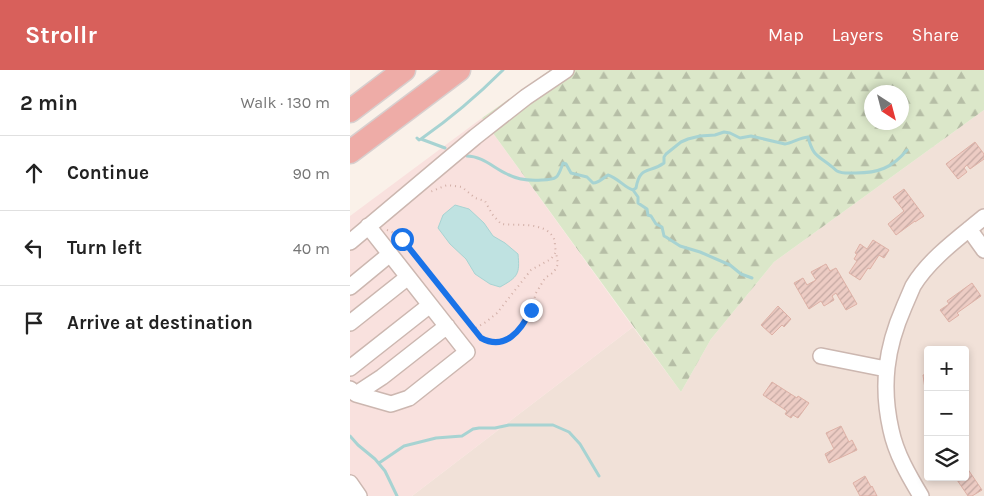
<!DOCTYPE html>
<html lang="en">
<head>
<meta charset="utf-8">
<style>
  :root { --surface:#fff; --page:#f2f2f2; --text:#222; --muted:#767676; --line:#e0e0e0; --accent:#d8605b }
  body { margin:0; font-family:Karla,sans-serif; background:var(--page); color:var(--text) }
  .controls { position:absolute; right:15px; bottom:15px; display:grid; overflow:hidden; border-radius:5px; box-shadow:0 2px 8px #0003 }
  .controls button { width:45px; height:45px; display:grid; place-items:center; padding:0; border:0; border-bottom:1px solid var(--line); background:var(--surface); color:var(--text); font:25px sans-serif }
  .compass { position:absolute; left:514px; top:15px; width:45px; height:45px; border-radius:50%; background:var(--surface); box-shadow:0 2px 8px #0003; rotate:144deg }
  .stop { position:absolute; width:15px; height:15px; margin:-11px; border:4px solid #1a73e8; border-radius:50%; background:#fff }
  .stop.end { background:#1a73e8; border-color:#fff; box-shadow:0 1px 5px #0008 }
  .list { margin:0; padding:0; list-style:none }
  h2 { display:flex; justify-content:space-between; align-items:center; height:65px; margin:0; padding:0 20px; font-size:21px }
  h2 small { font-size:16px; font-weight:400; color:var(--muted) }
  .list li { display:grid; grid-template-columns:32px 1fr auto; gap:15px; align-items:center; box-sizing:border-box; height:75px; padding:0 20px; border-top:1px solid var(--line) }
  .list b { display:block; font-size:19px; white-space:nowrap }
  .list em { font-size:16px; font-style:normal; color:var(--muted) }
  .icon { flex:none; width:28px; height:28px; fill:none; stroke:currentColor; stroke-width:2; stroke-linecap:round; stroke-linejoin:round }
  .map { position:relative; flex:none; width:634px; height:426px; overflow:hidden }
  header { display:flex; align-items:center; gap:30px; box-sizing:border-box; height:70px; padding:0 25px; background:var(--accent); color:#fff }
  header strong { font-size:24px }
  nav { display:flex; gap:28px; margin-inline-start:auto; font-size:18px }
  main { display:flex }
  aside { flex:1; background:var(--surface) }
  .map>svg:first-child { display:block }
  .residential { fill:#f1e1d8; fill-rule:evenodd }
  .commercial { fill:#f9e1de }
  .forest { fill:url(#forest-firs); fill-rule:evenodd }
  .water { fill:#bfe2e1; stroke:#a7d3d2 }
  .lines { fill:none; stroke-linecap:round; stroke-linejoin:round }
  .stream { stroke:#a7d3d2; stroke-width:3 }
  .building { fill:url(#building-hatch); stroke:#deb1a6 }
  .minor-casing { stroke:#ccb7b0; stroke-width:18 }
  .highway-casing { stroke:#d8cfce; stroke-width:25 }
  .path { stroke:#d2afa7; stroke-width:2; stroke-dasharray:1 4; stroke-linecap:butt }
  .minor { stroke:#fff; stroke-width:15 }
  .highway { stroke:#eeaca7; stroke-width:22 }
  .route { stroke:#1a73e8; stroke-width:6 }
</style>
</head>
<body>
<header>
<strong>Strollr</strong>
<nav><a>Map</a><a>Layers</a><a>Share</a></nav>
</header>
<main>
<aside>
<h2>2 min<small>Walk · 130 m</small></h2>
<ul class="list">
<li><svg class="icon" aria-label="ahead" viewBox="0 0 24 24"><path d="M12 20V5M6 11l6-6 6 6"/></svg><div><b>Continue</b></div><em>90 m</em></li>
<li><svg class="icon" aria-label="left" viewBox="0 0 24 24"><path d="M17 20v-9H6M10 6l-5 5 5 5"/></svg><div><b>Turn left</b></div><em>40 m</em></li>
<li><svg class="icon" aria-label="arrive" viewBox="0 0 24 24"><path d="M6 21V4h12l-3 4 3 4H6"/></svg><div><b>Arrive at destination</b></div></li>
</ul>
</aside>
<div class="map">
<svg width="634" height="426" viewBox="0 0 634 426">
  <defs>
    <pattern id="forest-firs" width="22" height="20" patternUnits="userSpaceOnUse" patternTransform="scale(1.25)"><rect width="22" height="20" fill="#dbe7c9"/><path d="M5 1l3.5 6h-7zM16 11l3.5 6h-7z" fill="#b6bea6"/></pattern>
    <pattern id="building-hatch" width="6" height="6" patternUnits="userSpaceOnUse" patternTransform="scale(1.25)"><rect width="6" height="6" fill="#edccc4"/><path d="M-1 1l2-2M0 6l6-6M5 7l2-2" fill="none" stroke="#c4a8a2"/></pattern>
  </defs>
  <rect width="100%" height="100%" fill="#faf1e9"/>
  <!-- residential -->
  <path class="residential" d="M634,40V426H62L283,257L331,322L361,269L424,192ZM578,280H615V407H578Z"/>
  <!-- commercial -->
  <path class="commercial" d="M132,48L283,257L62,426H0V146Z"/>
  <!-- forest -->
  <path class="forest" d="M200,0H634V40L424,192L361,269L331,322L132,48ZM522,22H552V52H522Z"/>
  <!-- water -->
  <path class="water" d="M105,135L119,139L134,153L143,166L155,173L168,184C170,204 168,207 150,217L140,214L125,204L116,189L100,174L88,158L93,145Z"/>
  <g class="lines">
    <!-- stream -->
    <path class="stream" d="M67,68L69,70L71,69L95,78
      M71,69C101,48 127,26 153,0
      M117,86C132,86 144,98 157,104C168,110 179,111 192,110C208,110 208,107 213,93L216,94L221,103L237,107L243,113C249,113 253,108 258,105C268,108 275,118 283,120L288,127V133L297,139L298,145L301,146L306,154L312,157L314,166L316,167L330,176L350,182L380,195L391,204L402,208
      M283,120L286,118C290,95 299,104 314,93V87L316,84L331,72L338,69L350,66L365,65L374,62L380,63L390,68L401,66L435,74C442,73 449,68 458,67C463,86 467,85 481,96C484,98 484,99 487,101C492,104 500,103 506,103C528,103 542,98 557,80
      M0,366L8,375L25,389L35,401L47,426
      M29,393L54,376L86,368L112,366L123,359L129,358H145L159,355H203L219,362L230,374L249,406"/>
  </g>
  <!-- building -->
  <path class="building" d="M625,72L634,84V89L620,99L617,95L614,98L617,102L608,109L596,94Z
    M554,119L574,146L565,152V151L546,165L538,154L554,141L543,127Z
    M523,170L539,180L534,188L529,185L520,199L518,198L510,210L499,203L507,191L504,189L507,184L505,183L510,174L517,179Z
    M476,194L480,201L486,198L507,234L496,240L486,223L482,226L484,230L474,236L471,231L459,239L444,213L453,208L457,215L466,210L461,202Z
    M622,213L631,226L607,243L609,245L599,252L590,240L599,234L597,231Z
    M428,236L441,249L434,257L432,255L422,265L411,255Z
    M578,304V318L575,319L573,305Z
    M422,312L447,328L448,326L459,333L448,348L443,345L441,348L435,344L437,341L413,325Z
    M491,356L499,372L502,370L507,380L479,393L475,384L484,379L476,363Z
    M615,395L632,420L622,426H618L605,407H615Z
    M515,406L521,417L522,416L527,426H510L503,413Z"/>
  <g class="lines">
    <defs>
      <path id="minor" d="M619,159L634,180
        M0,172L125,67L176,27L216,0
        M0,217L40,184
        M0,253L58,207
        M471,286L536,299
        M0,298L80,235
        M0,319L6,324L41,334L59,328L117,282L18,156
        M6,324L32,307L97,256
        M0,413L9,426
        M571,426C559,406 546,384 541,360C531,316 536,278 554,237C557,230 560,223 563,216C579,189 610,167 634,147"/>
      <path id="highway" d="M0,41L54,0
        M0,82L109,0"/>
    </defs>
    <!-- minor casing -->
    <use href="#minor" class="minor-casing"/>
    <!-- highway casing -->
    <use href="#highway" class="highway-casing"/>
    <!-- path -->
    <path class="path" d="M37,160L42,162L52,169L124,259L136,252L147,243L181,200L201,189L206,182C205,178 205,172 204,169C196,151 167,156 151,154L142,144L135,131L125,128L112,117L97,115L80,122
      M124,260L131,268L140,273L152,272L162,266L174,254L181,240L186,223L195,208L204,202L208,194L206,182"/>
    <!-- minor -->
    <use href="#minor" class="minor"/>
    <!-- highway -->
    <use href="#highway" class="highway"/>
  </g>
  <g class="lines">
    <!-- route -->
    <path class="route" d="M52,169L131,268C155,281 171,261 181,240"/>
  </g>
</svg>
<div class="controls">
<button>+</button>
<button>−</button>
<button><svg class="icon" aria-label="layers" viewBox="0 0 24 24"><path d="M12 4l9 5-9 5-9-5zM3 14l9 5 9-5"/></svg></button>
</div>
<svg class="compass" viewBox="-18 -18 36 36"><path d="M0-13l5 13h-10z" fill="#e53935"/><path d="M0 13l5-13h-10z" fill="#767676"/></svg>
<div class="stop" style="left:52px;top:169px"></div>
<div class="stop end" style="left:181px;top:240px"></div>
</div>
</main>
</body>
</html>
